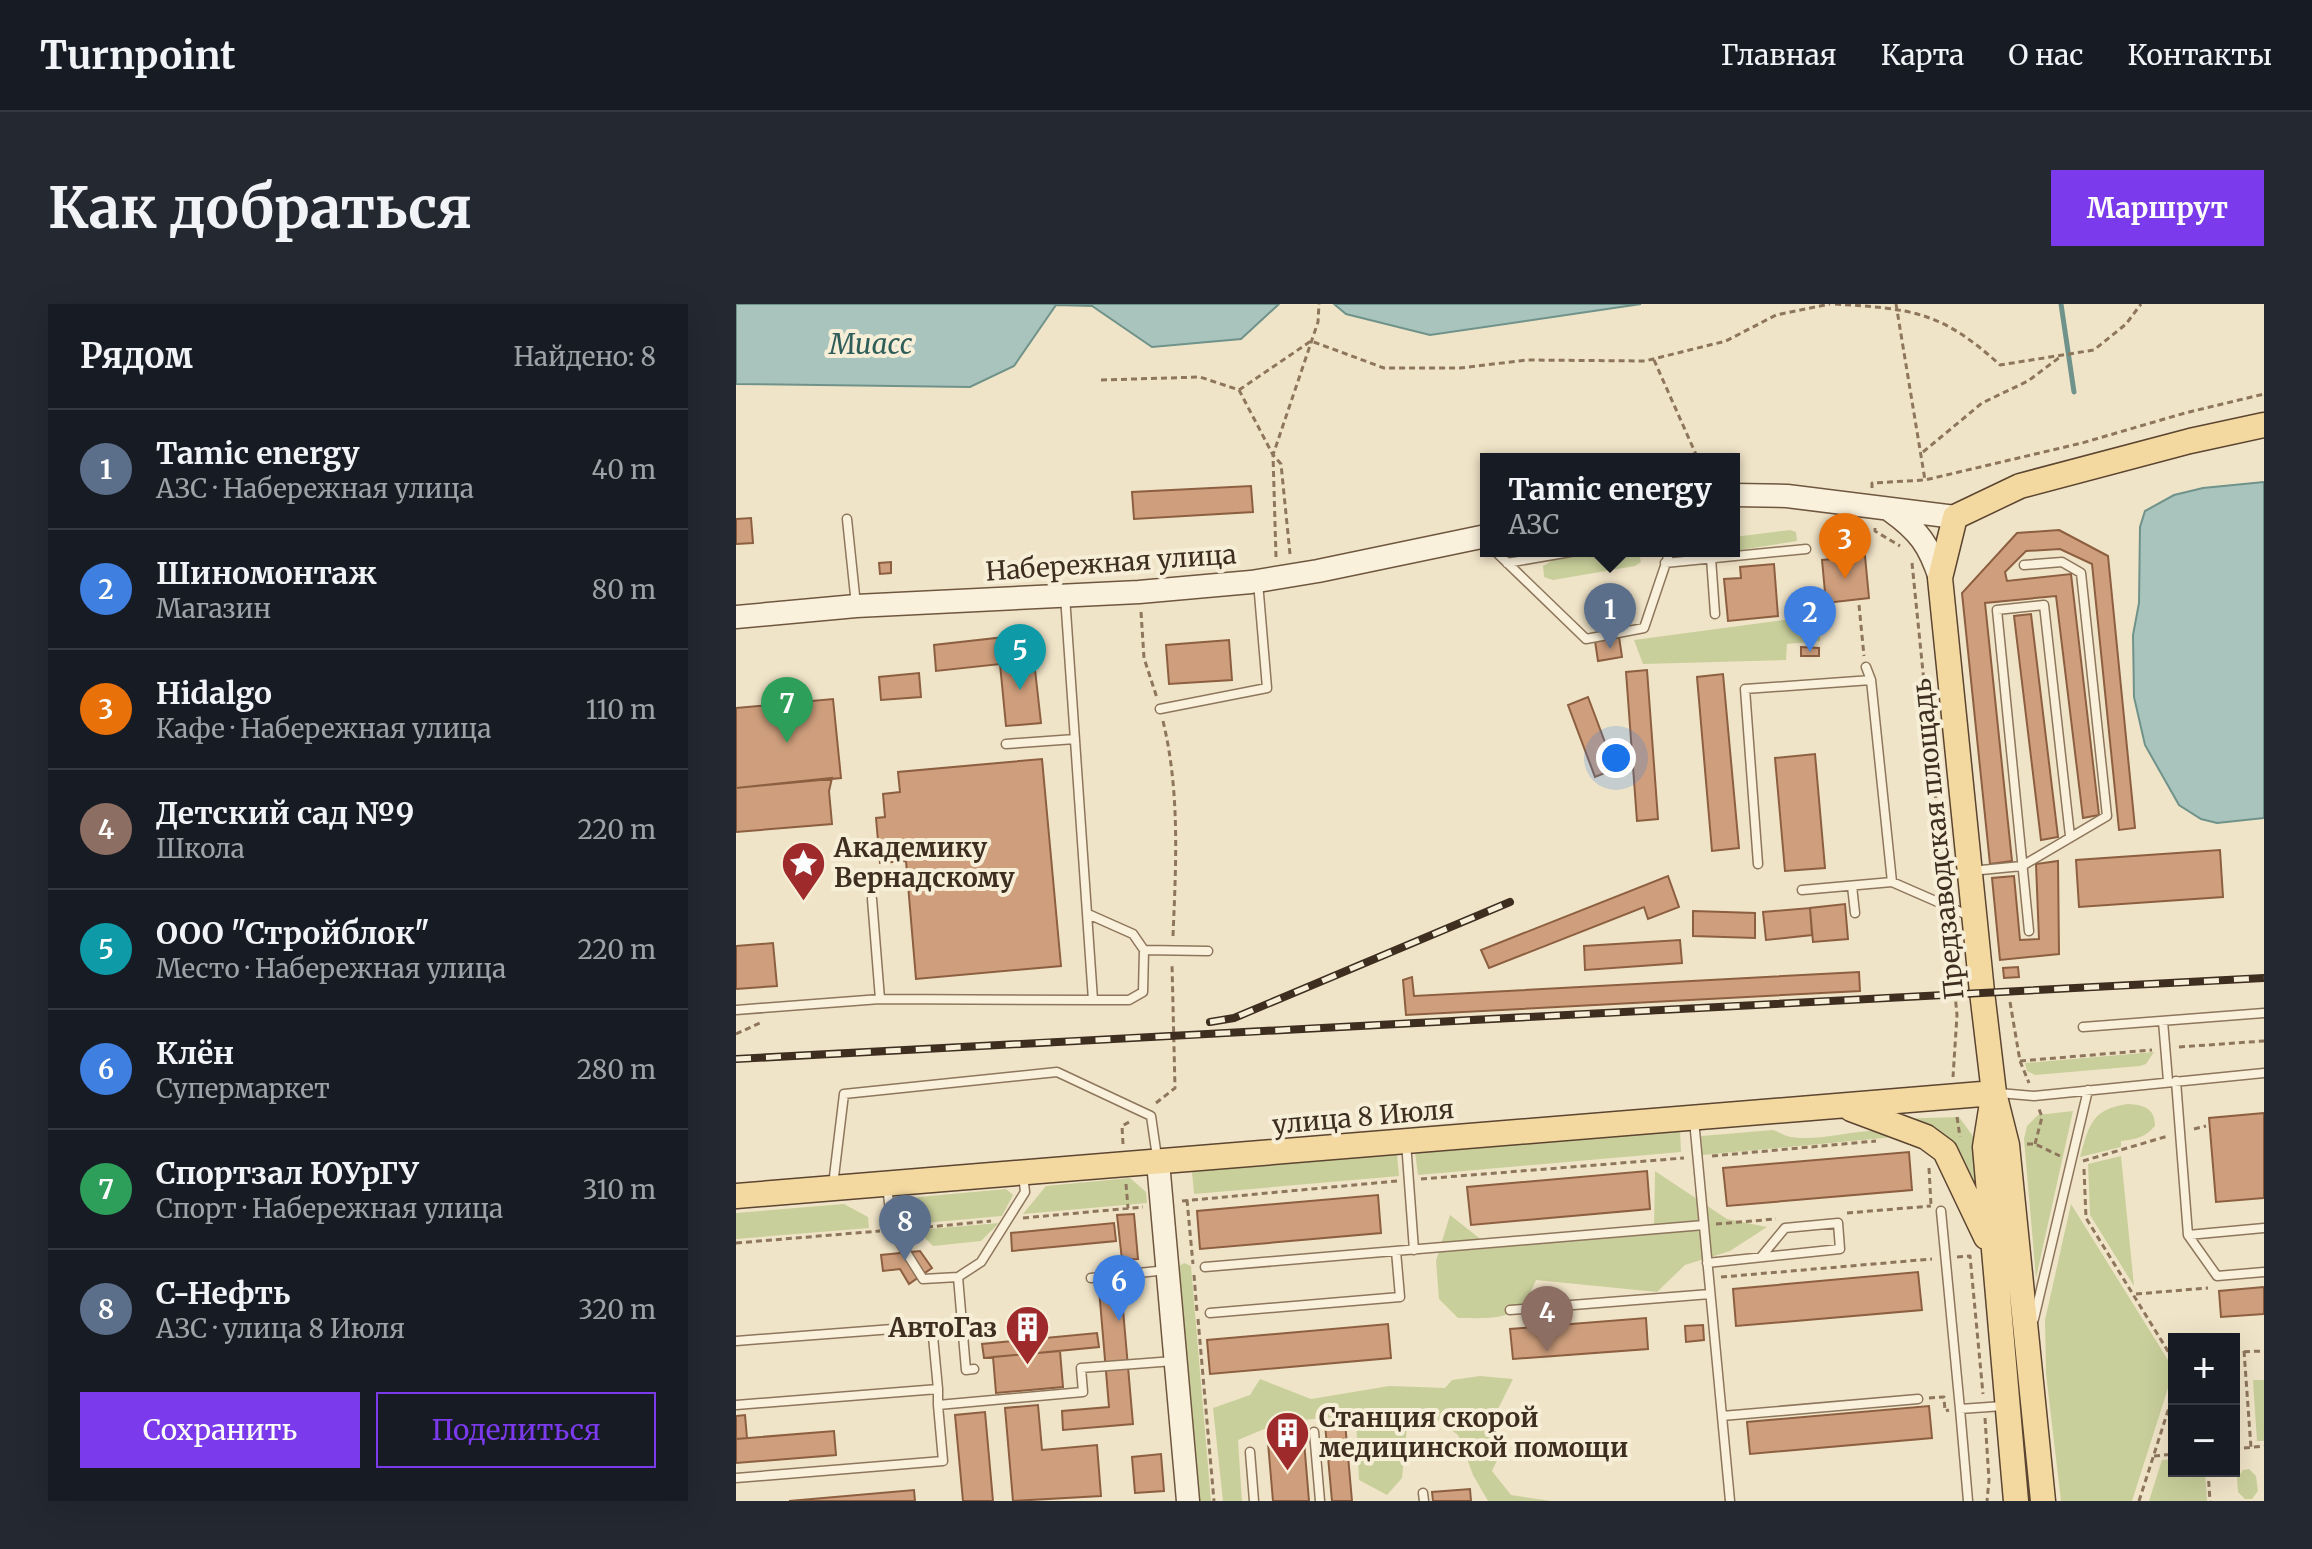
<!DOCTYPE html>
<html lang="ru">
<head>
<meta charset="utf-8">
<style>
  :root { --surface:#171b24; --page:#242831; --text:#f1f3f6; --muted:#9ea1a6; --line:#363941; --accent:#7c3aed }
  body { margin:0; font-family:Merriweather,serif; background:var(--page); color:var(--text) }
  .controls { position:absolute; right:24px; bottom:24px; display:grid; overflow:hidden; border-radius:0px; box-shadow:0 8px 32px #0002 }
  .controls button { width:72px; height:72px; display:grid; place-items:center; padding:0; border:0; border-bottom:2px solid var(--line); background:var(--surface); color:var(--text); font:40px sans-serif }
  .you { position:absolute; left:880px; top:454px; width:28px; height:28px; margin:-20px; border:6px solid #fff; border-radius:50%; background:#1a73e8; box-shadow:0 0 0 12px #1a73e833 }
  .badge { display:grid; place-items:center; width:52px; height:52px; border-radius:50%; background:var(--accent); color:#fff; font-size:26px; font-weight:700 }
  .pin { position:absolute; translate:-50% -66px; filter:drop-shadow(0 2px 4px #0008) }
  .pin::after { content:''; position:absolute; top:42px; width:28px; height:24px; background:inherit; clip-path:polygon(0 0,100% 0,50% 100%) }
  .popup { position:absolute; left:744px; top:149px; width:260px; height:104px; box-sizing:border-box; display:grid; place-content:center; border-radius:0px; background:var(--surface); filter:drop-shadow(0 2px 6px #0005); font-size:26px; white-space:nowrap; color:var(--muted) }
  .popup b { font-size:30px; color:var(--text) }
  .popup::after { content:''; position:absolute; left:50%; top:100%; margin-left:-16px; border:16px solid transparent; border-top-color:var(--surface) }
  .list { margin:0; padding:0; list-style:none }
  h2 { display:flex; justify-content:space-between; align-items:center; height:104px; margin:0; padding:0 32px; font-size:34px }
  h2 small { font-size:26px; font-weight:400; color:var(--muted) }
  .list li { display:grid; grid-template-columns:52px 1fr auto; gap:24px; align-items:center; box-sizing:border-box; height:120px; padding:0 32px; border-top:2px solid var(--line) }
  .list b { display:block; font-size:30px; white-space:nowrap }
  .list p { margin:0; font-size:26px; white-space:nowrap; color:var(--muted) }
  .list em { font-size:26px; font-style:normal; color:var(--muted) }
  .actions { display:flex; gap:16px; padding:24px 32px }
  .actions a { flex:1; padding:18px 0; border:2px solid var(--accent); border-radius:0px; text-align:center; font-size:28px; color:var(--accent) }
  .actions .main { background:var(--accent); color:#fff }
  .map { position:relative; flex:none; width:1528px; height:1197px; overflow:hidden; border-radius:0px }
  header { display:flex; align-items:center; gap:48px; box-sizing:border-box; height:112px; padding:0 40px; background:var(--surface); border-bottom:2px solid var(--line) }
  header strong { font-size:38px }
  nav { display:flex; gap:44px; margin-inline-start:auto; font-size:28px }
  .intro { display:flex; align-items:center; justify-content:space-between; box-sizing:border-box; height:192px; padding:0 48px }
  h1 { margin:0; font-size:56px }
  .button { padding:20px 36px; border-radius:0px; background:var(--accent); color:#fff; font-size:28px; font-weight:700 }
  main { display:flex; gap:48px; padding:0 48px }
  aside { flex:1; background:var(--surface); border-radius:0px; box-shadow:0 8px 32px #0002 }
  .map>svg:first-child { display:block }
  .green { fill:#c9cf9b }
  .water { fill:#a9c4bc; stroke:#6f938a; stroke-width:2 }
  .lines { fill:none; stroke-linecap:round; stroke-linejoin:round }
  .stream { stroke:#6f938a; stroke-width:5 }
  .building { fill:#cf9f7d; stroke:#8d5f41; stroke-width:2 }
  .lane-casing { stroke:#8d765c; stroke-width:11 }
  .secondary-casing { stroke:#6f573f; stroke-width:25 }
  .primary-casing { stroke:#5b4430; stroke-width:27 }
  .path { stroke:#8d765c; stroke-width:3; stroke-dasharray:6 4; stroke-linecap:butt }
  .lane { stroke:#faf1dc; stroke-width:8 }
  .secondary { stroke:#faf1dc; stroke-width:22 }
  .primary { stroke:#f3d9a0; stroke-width:24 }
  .rail-casing { stroke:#3d2e20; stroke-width:8 }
  .rail { stroke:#f7eed8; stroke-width:5; stroke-dasharray:15; stroke-linecap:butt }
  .labels { text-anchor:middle; stroke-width:8; stroke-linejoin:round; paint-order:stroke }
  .street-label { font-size:26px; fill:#3d2e20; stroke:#f7eed8 }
  .poi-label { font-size:26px; font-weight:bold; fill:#3d2e20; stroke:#f7eed8; text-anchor:start }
  .water-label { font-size:28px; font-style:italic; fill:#2f5d5a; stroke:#f7eed8 }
</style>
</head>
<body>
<header>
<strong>Turnpoint</strong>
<nav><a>Главная</a><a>Карта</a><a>О нас</a><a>Контакты</a></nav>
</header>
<div class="intro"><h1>Как добраться</h1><a class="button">Маршрут</a></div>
<main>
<aside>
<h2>Рядом<small>Найдено: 8</small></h2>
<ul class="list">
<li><span class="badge" style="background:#5c6f8a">1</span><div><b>Tamic energy</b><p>АЗС · Набережная улица</p></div><em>40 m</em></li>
<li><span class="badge" style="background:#3f7fe0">2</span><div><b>Шиномонтаж</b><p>Магазин</p></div><em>80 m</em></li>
<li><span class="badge" style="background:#e8710a">3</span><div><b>Hidalgo</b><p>Кафе · Набережная улица</p></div><em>110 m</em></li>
<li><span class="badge" style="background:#8d6e63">4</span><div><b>Детский сад №9</b><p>Школа</p></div><em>220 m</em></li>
<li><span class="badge" style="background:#0f9aa8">5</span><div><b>ООО &quot;Стройблок&quot;</b><p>Место · Набережная улица</p></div><em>220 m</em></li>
<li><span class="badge" style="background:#3f7fe0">6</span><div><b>Клён</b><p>Супермаркет</p></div><em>280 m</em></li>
<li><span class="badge" style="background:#2e9e5b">7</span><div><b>Спортзал ЮУрГУ</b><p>Спорт · Набережная улица</p></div><em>310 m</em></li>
<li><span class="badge" style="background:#5c6f8a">8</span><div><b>С-Нефть</b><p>АЗС · улица 8 Июля</p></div><em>320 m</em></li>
</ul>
<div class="actions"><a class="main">Сохранить</a><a>Поделиться</a></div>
</aside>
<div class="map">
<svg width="1528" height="1197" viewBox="0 0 1528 1197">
  <rect width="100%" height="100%" fill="#f0e4c8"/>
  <!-- green -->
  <path class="green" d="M1054,226L1060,228L1061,237L998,247V233Z
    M878,247H900L903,249L905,258L899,262L817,276L808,273L807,262L817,256Z
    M1084,311V337L1051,340L1050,356L907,360L898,336Z
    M1418,748L1410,760L1404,762L1299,771L1291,767L1289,759Z
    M1392,800C1408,801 1419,804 1419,822C1408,834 1401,835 1385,837V843L1344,853C1353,822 1355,805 1392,800Z
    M1337,807L1300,974L1288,835L1291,822L1302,811Z
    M1223,813L1242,839L1251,923L1220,857L1157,815Z
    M944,825L945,848L682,871L679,848Z
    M1037,826C1043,828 1049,832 1055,833C1091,839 1137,817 1169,832L966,851L965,832Z
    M661,850L663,872L458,890L456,867Z
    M1385,852L1398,982L1354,911L1352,860Z
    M919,867L991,915L1031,923L994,947L949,961L921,988L800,976C783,1019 762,1014 722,1014L703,995L700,957L714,911L752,941L918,927Z
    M394,874L410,888L411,899L287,910L310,882Z
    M270,885L277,891L266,912L177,920L175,907L182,893Z
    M108,900L132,913L133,924L0,935V909Z
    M1335,900L1432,1056V1084L1396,1197H1325L1310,1070L1309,1016Z
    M263,919L245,937L197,942L181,926Z
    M448,959L455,962L475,1197H462L442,963Z
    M744,1072L777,1075L759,1111L767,1144L756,1167L775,1191L815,1197H752L737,1171L722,1131L695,1111L671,1123L666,1174L651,1191L623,1176L620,1116L600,1113L545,1118L502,1136L506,1197H487L477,1104L514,1091L524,1075L575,1095L653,1082L709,1084L716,1076Z
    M1517,1076H1528V1137H1521Z
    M1438,1155V1167H1469L1471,1197H1413L1426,1156Z
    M1513,1165L1520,1172L1522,1187L1516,1195H1509L1502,1188L1501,1174L1507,1166Z"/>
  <!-- water -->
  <path class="water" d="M0,0H543L505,35L416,43L356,2L320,1L278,62L234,83L0,80Z
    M598,0H905L694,31L610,10Z
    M1528,178V514L1481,519L1465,515L1443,501L1409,441L1398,393L1397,331L1403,299L1404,223L1409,207L1438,191L1467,184Z"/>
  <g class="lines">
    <!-- stream -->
    <path class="stream" d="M1325,0L1338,88"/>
  </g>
  <!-- building -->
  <path class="building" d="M515,182L517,208L398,215L396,188Z
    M15,214L17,239L0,240V215Z
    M1323,226L1372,252L1399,524L1383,526L1356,260L1324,245L1290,247L1269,268L1271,277L1335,270L1363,511L1347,514L1320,292L1249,299L1276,557L1254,560L1226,289L1281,229Z
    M1129,252L1133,294L1090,299L1086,256Z
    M155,258V269L144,270L143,259Z
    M1038,260L1042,312L992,317L988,275L1005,274L1004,263Z
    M1295,310L1322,533L1305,536L1278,312Z
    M295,330L305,419L270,422L264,360L200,367L198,341Z
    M883,333L886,353L862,357L859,337Z
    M493,336L496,376L433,380L430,341Z
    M1065,343L1083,344V352H1065Z
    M911,366L922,515L901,517L890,368Z
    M183,369L185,393L145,396L143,373Z
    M987,370L1003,544L976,547L961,373Z
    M852,393L879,465L859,473L832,401Z
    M97,395L105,474L0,484V404Z
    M1079,450L1089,564L1049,567L1039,454Z
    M306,455L325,662L180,675L170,557L144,559L140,514L149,513L147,490L164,488L162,468Z
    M96,474L93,487L96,520L0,528V484Z
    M1484,546L1487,593L1343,603L1340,556Z
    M1322,557L1323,650L1264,656L1256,574L1278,572L1284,636L1303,635L1300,560Z
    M932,572L943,603L912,615L908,603L753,664L745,646Z
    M1109,600L1112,635L1077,638L1074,604Z
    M1074,604L1076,631L1030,636L1027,608Z
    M957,607L1019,609V634L957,632Z
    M944,636L946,659L849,666L848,642Z
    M37,639L41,682L0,685V642Z
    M1282,663L1283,673L1268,674L1267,664Z
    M1123,668L1124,687L670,711L667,676L676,673L678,692Z
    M1528,809V894L1480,898L1473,814Z
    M1173,848L1176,886L991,902L987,864Z
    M911,867L914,905L735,921L731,883Z
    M642,891L645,929L464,945L461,907Z
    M398,910L402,955L386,956L381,911Z
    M378,919L380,937L276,947L275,929Z
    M184,947L196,964L173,980L164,965L147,967L145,951Z
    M1182,968L1186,1006L1000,1022L997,985Z
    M385,983L397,1120L327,1126L326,1107L373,1103L363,985Z
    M1528,983V1010L1485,1013L1483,987Z
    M910,1014L912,1045L777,1055L774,1025Z
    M652,1020L655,1054L474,1070L471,1036Z
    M967,1021L968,1036L950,1038L949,1022Z
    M361,1029L363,1043L248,1054L246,1040Z
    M324,1047L327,1083L260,1089L257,1053Z
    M302,1101L306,1146L361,1141L365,1192L277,1197L269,1104Z
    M1193,1102L1196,1134L1014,1150L1011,1118Z
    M249,1108L257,1197H227L219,1111Z
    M9,1111L11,1134L0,1135V1112Z
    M609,1118L616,1197H596L589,1120Z
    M98,1127L100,1151L0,1159V1135Z
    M568,1137L573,1197H537L532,1139Z
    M425,1150L428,1187L399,1189L396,1153Z
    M734,1185L735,1197H697L696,1188Z
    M178,1186L179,1197H53Z"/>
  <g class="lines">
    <defs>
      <path id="lane" d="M111,215L120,301
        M759,247L850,335L908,324L934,247
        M975,254L979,310
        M771,259L840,247
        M929,259L1070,245
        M1130,363L1135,376
        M424,405L531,384L522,278
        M270,440L339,435
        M1022,560L1009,385L1135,376L1156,578
        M1235,567L1286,562L1371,512L1345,269L1326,258L1288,261
        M1116,582L1119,609
        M1066,586L1156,578L1236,613
        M352,610L397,630L408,646L472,647
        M1293,627L1261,306L1308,301L1334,532
        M144,695L357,696L329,292
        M357,696H393L407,688L408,646
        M0,706L144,695L136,595
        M1427,717L1432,777
        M1347,723L1528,709
        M1440,777L1452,931L1481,972L1528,968
        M1263,789L1298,792L1528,769
        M958,816L994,1197
        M670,838L678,946
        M97,881L108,790L321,768L415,812L421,853
        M151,881L156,926L187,975L222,973L245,958L289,888L287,871
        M1205,907L1224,1105
        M1452,931L1528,924
        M971,959L1104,945L1102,919L1049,924L1025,953
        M469,963L968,921
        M222,973L230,1066L238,1065
        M355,974L431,966
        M774,1006L974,990
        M474,1009L664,993L660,947
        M1298,1015L1352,786
        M0,1037L196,1022L202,1085L0,1101
        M202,1085V1101L347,1088L345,1064L438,1057
        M986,1112L1182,1095
        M578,1128L584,1197
        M514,1148L518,1197
        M0,1174L207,1157L202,1101
        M687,1189L688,1197
        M1232,1197L1224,1105L1267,1102"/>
      <path id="secondary" d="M998,191L1051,192L1219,213
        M1155,207C1183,227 1193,241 1204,274
        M0,313L120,302L403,288L515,278L582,267L750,232
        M422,858L452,1197"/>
      <path id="primary" d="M1256,799L1249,843L1280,1197
        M1115,805L1190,833L1209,847L1250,933
        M0,892L1258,789
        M1307,1197L1271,841L1258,789L1246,688L1204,274L1219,213L1284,182L1454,137L1528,121"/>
    </defs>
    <!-- lane casing -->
    <use href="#lane" class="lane-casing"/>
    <!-- secondary casing -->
    <use href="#secondary" class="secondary-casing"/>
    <!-- primary casing -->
    <use href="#primary" class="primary-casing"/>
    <!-- path -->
    <path class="path" d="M1099,0C1176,5 1205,7 1264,61L1358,46L1390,20L1405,0
      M1160,0L1189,176
      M918,56L962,155
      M365,76L464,73L503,86L537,151L545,160L554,250
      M503,86L575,37L648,64H724L791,56L909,57L990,37L1040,11L1094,0
      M1187,148L1246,99L1292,77L1324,53
      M1136,184V179L1189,176L1346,139L1449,109L1528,90
      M1139,224V227L1164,242
      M540,253L537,151L582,18L583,0
      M1176,259L1209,586
      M1123,301L1128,352
      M405,308L408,354L421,394
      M427,417C444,487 440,560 437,632
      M1212,618L1221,711L1217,773
      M1274,698L1284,757L1293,779
      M0,730L26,718
      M1443,743L1528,737
      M1284,757L1416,746
      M420,799L439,784L436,660
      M1221,813L1224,833
      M1458,825L1470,822
      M387,840L386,822L395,817
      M1291,840H1299L1324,852
      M1299,840L1306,813L1303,805
      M976,852L1140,837
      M1347,857L1432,832
      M1193,864L1195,901
      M1348,865L1350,914L1438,1057
      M685,875L948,854
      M390,880L392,904
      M451,896L457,960
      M446,897L661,877
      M1111,909L1195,902
      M287,914L407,903
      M980,920L1040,915
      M171,925L255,917
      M0,939L144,927
      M1221,953L1234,952L1247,1090
      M458,971L461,1008
      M985,973L1196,955
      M1400,990L1472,984
      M462,1015L478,1197
      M1508,1047L1515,1144
      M1498,1048L1528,1047
      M1193,1094L1208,1093L1209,1107L1213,1106
      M1249,1114L1253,1176L1251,1197
      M1498,1145L1528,1142
      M1418,1152L1438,1150
      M1472,1167L1474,1197
      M1403,1197L1438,1088"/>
    <!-- lane -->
    <use href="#lane" class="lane"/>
    <!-- secondary -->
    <use href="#secondary" class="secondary"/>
    <!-- primary -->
    <use href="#primary" class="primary"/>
    <defs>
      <path id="rail" d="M474,718L498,714L774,598
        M0,755L1528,674"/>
    </defs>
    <!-- rail casing -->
    <use href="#rail" class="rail-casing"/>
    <!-- rail -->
    <use href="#rail" class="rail"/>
  </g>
  <!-- icons -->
  <defs>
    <symbol id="sight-pin" viewBox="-11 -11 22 30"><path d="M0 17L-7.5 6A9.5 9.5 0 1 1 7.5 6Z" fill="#9e2a2b" stroke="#f7eed8"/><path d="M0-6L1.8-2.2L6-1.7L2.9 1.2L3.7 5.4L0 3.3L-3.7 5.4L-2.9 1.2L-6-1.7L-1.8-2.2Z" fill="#fff"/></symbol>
    <symbol id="building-pin" viewBox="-11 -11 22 30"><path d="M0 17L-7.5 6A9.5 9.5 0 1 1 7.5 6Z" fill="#9e2a2b" stroke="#f7eed8"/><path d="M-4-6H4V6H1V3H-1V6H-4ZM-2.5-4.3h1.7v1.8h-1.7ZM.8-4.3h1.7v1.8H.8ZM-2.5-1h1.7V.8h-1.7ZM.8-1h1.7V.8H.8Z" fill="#fff"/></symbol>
  </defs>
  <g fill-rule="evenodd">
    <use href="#sight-pin" x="42" y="534" width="51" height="69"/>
    <use href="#building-pin" x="266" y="998" width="51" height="69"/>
    <use href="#building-pin" x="526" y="1104" width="51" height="69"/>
  </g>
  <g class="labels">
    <!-- street labels -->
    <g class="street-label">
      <text transform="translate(375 259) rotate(-4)" y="9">Набережная улица</text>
      <text transform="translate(1202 535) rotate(-96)" y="9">Предзаводская площадь</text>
      <text transform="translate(627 813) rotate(-5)" y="9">улица 8 Июля</text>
    </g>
    <!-- poi labels -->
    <g class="poi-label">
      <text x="98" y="553">Академику<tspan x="98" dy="30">Вернадскому</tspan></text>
      <text x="261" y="1033" text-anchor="end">АвтоГаз</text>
      <text x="583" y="1123">Станция скорой<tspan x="583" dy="30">медицинской помощи</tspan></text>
    </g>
    <!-- water labels -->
    <g class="water-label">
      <text x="135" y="50">Миасс</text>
    </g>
  </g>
</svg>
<div class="controls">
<button>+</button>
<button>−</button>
</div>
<div class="you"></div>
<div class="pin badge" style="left:874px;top:345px;background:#5c6f8a">1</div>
<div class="popup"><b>Tamic energy</b>АЗС</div>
<div class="pin badge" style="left:1074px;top:348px;background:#3f7fe0">2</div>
<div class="pin badge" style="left:1109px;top:275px;background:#e8710a">3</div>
<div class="pin badge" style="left:811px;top:1048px;background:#8d6e63">4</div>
<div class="pin badge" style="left:284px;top:386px;background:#0f9aa8">5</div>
<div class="pin badge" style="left:383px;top:1017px;background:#3f7fe0">6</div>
<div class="pin badge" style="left:51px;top:439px;background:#2e9e5b">7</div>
<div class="pin badge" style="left:169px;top:957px;background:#5c6f8a">8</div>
</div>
</main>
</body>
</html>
